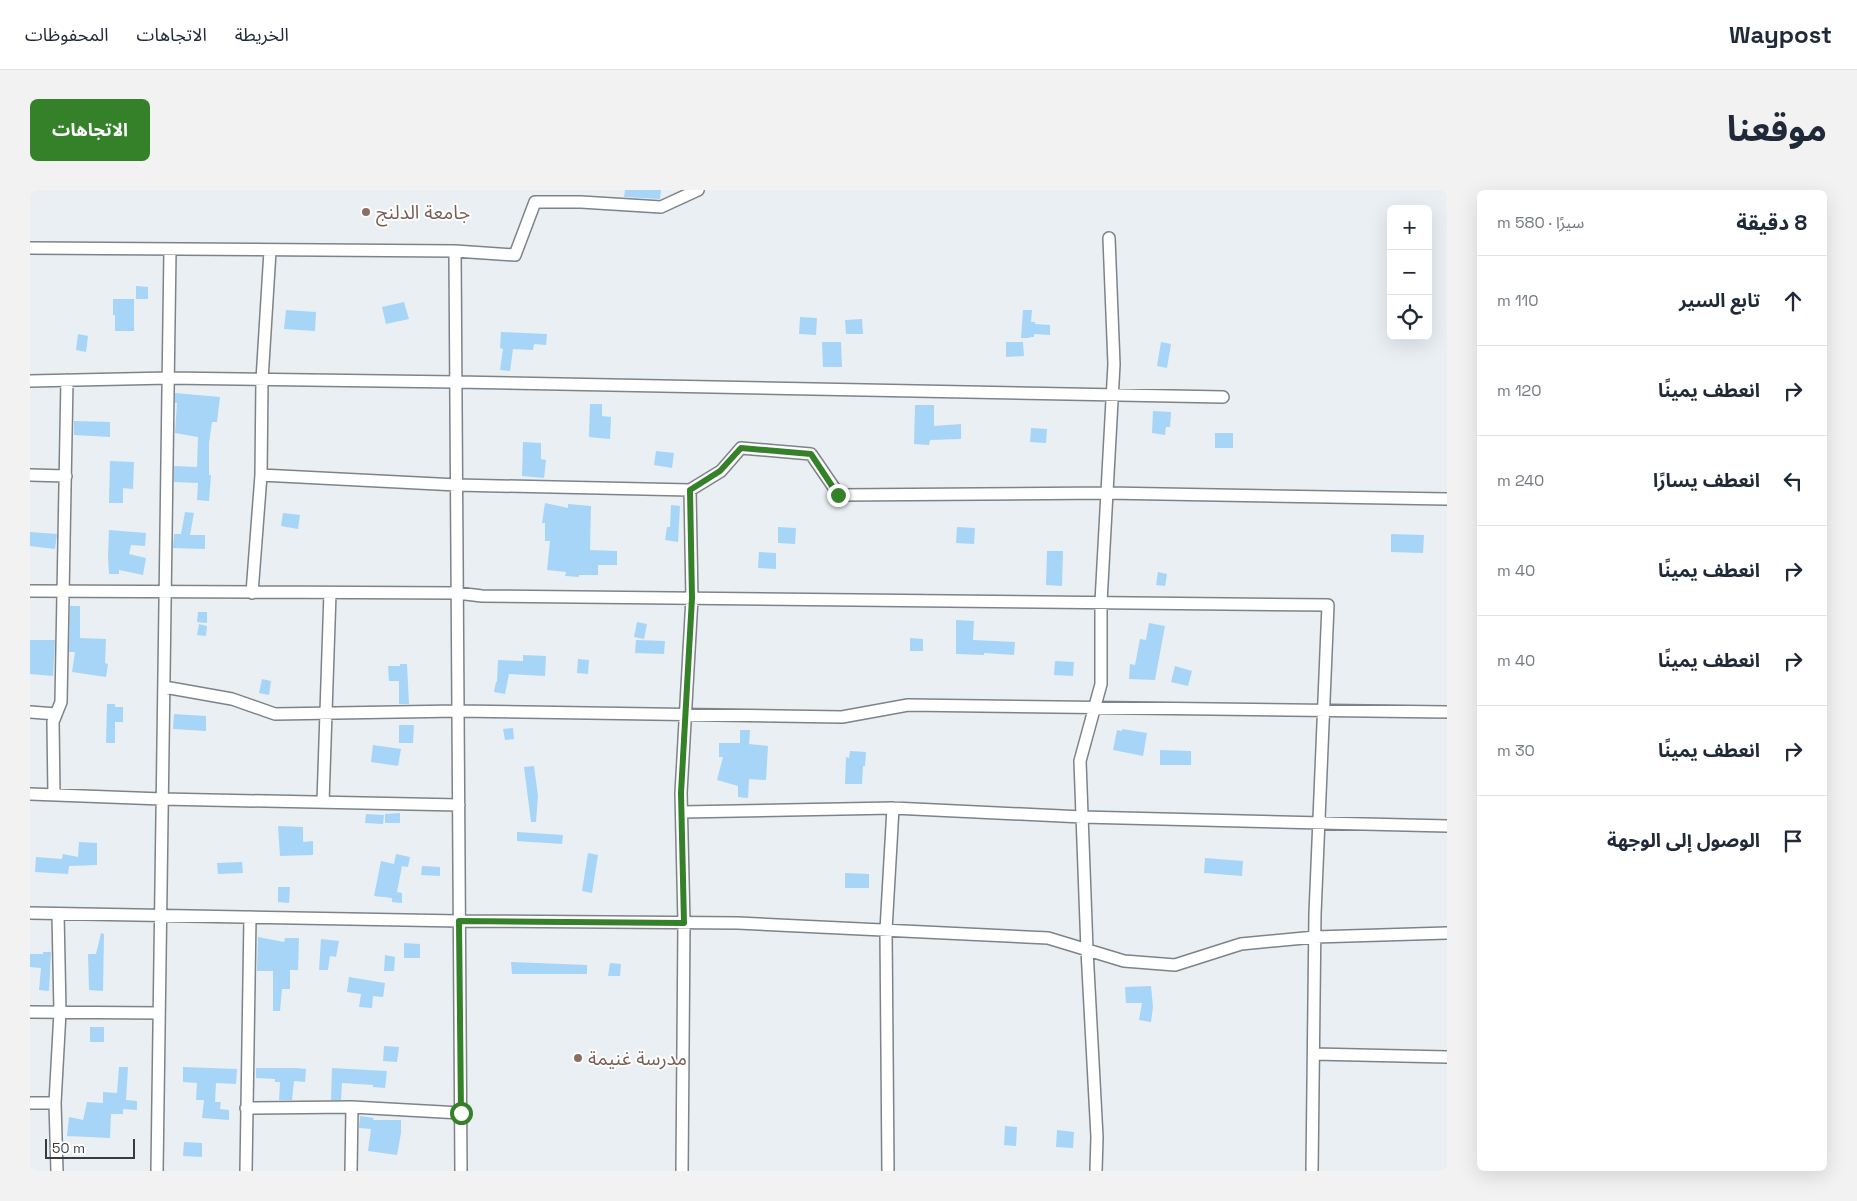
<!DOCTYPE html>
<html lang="ar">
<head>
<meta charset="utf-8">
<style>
  :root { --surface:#fff; --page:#f2f2f3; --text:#1f2937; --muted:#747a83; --line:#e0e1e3; --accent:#358129 }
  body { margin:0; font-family:"Space Grotesk","Noto Sans Arabic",sans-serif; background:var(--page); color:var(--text); direction:rtl }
  .controls { position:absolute; right:15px; top:15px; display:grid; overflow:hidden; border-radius:8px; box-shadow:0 5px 20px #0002 }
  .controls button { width:45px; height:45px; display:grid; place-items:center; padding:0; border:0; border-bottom:1px solid var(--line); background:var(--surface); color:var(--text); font:25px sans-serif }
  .scale { position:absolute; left:15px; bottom:12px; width:90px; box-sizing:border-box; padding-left:5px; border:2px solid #393b3d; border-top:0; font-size:14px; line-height:18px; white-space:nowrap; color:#393b3d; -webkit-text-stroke:4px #fff; paint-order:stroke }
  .stop { position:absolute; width:15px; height:15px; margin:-11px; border:4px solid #358129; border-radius:50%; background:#fff }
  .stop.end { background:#358129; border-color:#fff; box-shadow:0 1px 5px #0008 }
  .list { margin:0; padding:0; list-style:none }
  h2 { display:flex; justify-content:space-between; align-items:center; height:65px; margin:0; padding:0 20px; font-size:21px }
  h2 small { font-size:16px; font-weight:400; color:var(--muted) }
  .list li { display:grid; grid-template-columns:32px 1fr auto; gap:15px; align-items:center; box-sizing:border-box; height:90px; padding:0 20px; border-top:1px solid var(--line) }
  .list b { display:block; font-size:19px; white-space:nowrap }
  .list em { font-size:16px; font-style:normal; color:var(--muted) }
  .icon { flex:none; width:28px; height:28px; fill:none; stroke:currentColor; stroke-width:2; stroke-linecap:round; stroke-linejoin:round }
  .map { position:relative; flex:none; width:1417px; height:981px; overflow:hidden; direction:ltr; border-radius:8px }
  header { display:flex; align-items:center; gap:30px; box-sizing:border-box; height:70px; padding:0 25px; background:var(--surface); border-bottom:1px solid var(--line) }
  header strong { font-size:24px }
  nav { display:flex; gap:28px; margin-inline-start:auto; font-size:18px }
  .intro { display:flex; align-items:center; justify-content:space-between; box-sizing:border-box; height:120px; padding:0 30px }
  h1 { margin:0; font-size:35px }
  .button { padding:12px 22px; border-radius:8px; background:var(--accent); color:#fff; font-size:18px; font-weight:700 }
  main { display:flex; gap:30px; padding:0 30px }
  aside { flex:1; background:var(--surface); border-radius:8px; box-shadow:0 5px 20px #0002 }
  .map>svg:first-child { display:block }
  .building { fill:#a7d5f8 }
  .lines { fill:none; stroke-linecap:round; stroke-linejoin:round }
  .minor-casing { stroke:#7e8387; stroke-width:14 }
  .minor { stroke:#fff; stroke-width:11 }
  .route { stroke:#358129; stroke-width:6 }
  .education-dot { fill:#8d6e63; stroke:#fff; stroke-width:2 }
  .labels { text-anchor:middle; stroke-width:4; stroke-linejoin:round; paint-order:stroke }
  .education-label { font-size:19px; fill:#785e54; stroke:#fff; text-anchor:start }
</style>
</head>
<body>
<header>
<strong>Waypost</strong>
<nav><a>الخريطة</a><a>الاتجاهات</a><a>المحفوظات</a></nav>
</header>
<div class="intro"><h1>موقعنا</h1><a class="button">الاتجاهات</a></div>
<main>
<aside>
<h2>8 دقيقة<small>سيرًا · 580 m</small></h2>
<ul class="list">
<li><svg class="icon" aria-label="ahead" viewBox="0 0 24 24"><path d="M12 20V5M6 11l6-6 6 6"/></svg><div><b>تابع السير</b></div><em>110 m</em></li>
<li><svg class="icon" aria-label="right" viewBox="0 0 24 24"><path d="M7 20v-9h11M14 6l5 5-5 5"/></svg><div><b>انعطف يمينًا</b></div><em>120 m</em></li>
<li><svg class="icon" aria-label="left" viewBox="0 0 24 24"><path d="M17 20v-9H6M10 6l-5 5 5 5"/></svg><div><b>انعطف يسارًا</b></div><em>240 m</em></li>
<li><svg class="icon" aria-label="right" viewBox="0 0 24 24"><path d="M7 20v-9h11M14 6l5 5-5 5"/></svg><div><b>انعطف يمينًا</b></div><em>40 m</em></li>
<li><svg class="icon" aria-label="right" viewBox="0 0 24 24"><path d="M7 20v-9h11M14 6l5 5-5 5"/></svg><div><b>انعطف يمينًا</b></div><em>40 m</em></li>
<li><svg class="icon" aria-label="right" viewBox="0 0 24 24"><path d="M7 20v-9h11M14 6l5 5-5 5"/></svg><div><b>انعطف يمينًا</b></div><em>30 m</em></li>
<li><svg class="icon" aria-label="arrive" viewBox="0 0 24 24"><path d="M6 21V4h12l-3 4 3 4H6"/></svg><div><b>الوصول إلى الوجهة</b></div></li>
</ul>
</aside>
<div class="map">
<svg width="1417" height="981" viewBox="0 0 1417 981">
  <rect width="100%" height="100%" fill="#e9eff3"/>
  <!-- building -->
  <path class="building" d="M595,0H631L630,9L594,7Z
    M106,96L118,97V109H106Z
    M83,109H104V141H85V125H83Z
    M374,112L379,129L356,134L352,117Z
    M256,120L286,122L285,141L254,139Z
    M993,120H1002L1001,132H1005V134L1020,135V145L1004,144V147H1000L999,148H991Z
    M770,127L787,128L786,145L769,144Z
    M832,129L833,144H816L815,130Z
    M471,142L517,144L516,155L504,154L503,160L483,159L480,181L470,180L473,159L470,158Z
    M48,144L58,146L56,162L46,160Z
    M792,152H811L812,177H793Z
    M976,152H993L994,166L976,167Z
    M1131,152L1141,154L1137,178L1127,176Z
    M145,203L190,207L187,232H182L179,253V285H181L179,311L167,310L168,293L144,292V276L167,277L168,247L145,243L147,213H145Z
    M560,214H572V226L581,227L580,249L559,247Z
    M885,215H904V236L931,234V249L900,250L899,255L884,254Z
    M1123,221L1141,222L1140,237H1136L1135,245L1122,243Z
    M44,231L80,232V247L44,245Z
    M1001,238L1017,239L1016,253L1000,252Z
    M1185,243H1203V258H1185Z
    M493,252L511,253V269L516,270L514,288L492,286Z
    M626,261L644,263L642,278L624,275Z
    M80,271L104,272L103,299L93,298V313H79Z
    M515,313L538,318V314L561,316L560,360L587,361V375H568V385H549V387L535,386L536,382L517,380L520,351H515V333H512Z
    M641,315L650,316L648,352L635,350L637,337H640Z
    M155,322L164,323L160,345H175V359L143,358L144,344H151Z
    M253,323L270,325L268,339L251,336Z
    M748,337L766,338L765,354L748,353Z
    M927,337L945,338L944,354L926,353Z
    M79,340L116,343L115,356L101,355L99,364L116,368L113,385L89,380V384H79L78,367Z
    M0,342L27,344L25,359L0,356Z
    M1361,344L1394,345L1393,363L1361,362Z
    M1017,361H1033L1032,396L1016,395Z
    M729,362L746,363V379L728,378Z
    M1128,382L1137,384L1135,396L1126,395Z
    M40,416H50V448L76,449L75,473L78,474L76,487L42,482L45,462H39Z
    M168,422H177V433L167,432Z
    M926,430L944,431L943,450L985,452L984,465L954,463V465L926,464Z
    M607,432L617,434L614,449L604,447Z
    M1119,433L1135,436L1125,490L1099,489L1100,474L1105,475L1110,449L1116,450Z
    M169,434L177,436L176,446L167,445Z
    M880,448L893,449V461H880Z
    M0,450H25L23,486L0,484Z
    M606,450L635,451L634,464L605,463Z
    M493,465L516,466L515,486L479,484L475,504L464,502L466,492H467L468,470L493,471Z
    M548,469L559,470L558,484L547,483Z
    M1025,471L1044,472L1043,486L1024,485Z
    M370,474H377L379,514H369V491H359L358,476H370Z
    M1145,476L1162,481L1158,496L1141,492Z
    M232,489L241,491L239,505L229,503Z
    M77,514H85V517H93V532H85V553H76Z
    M144,524L176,526V541L143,539Z
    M369,535H384L383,553H369Z
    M483,538L484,549L475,550L473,539Z
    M1092,539L1117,543L1113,566L1083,560L1087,540L1092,541Z
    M710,540H720L719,554L738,556L736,590L719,589L718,608L708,607V596L687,590L693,567H689V553H710Z
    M343,555L371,559L368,576L341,572Z
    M1130,560L1161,561V575H1130Z
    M820,561L836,562L835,576H833L832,594H815L816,567L819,568Z
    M504,576L508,606L506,632H501L494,577Z
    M370,623V633H355V624Z
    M336,624L354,625L353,634L335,633Z
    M248,636L273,637V652L283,651V665L250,666Z
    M487,642L533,645L532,654L487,651Z
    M49,652L67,653V675L39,676L38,684L5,682L6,667L32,669L33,664L48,667Z
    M558,663L568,665L562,703L552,701Z
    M366,664L380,667L378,677L372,676L367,702L372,703V713L362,712V708L344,706L351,671L364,674Z
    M1175,668L1213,671L1212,686L1174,683Z
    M212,672L213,683L188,684L187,673Z
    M392,676L410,677V686L391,685Z
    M815,683L839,684V698H815Z
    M248,697H260L259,713L248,712Z
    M71,743L74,744L73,801L59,800L58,764H66Z
    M228,747L254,752L255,748H269L268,780H260V799H252L250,821H243V781H227Z
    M291,749L309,751L306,767L300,766L298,780H289Z
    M374,753L390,754V768H374Z
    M13,762H21L19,801L9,800L11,778L0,777V764H13Z
    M355,765L365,767L364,781H354Z
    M481,772L557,775V784H482Z
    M580,773L591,774L590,786H578Z
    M319,787L355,793L353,807L343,806L342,818L329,817L331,804L317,802Z
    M1121,796L1123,817L1121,832L1109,830L1112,813H1096L1095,797Z
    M60,837H74V852H60Z
    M354,856L369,857L367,872L353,871Z
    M89,877H98L96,910L107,911V920L93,919V924H81L80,948L37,946L39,927L53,930L57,912L73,913V902L87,903Z
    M153,877L207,879L206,894L186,893L185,912H191L190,919L199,920V930L172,928L174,910H166L167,893L153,892Z
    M226,878H266L276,879L275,892L264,891L262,910H249L250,892H245V889L226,888Z
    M302,878L357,881L355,898L343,897V895L312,893L311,910H301Z
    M330,926L344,928L343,930H371V943L367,965L338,961L341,939L329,938Z
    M975,936L987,937L986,956L974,955Z
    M1027,940L1044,942L1043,958L1026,957Z
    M154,952L172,953V967L153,966Z"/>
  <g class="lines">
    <defs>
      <path id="minor" d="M0,58L425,61L485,65L505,12H551L631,17L668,0
        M425,61L431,981
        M0,191L139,188L426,192L1193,207
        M0,285L36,286
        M231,285L427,295L660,300L691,281L711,258L781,264L809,305L1077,303L1417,309
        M0,401L427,403L452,406L1298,415L1285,724L1282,981
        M222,403L231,285L232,190L240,61
        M134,500L140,498L202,509L245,524L428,521L812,527L878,515L1417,522
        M0,522L26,524
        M0,604L132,609L429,615
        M24,605L23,532L31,512L37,190
        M293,612L300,403
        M652,622L863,618L1052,627L1417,636
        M0,723L429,731L708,733L1018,748L1094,771L1145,775L1211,754L1285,747L1417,743
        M0,822L129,823
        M1284,864L1417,867
        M0,913H25
        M216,918L322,917L431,923
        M27,981L25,913L30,822L28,724
        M127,981L140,60
        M216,981L220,727
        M321,981L322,917
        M652,981L654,733L651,603L662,408L660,300
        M858,981L856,740L863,618
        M1066,981L1067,947L1057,760L1050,571L1071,494V412L1084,174L1079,48"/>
    </defs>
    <!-- minor casing -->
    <use href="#minor" class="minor-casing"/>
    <!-- minor -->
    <use href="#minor" class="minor"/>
  </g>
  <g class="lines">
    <!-- route -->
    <path class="route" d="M431,923L429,731L654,733L651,603L662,408L660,300L690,281L711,258L781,264L808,305"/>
  </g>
  <!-- markers -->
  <g class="education-dot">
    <circle cx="336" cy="22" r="5"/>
    <circle cx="548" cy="868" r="5"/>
  </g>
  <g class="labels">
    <!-- education labels -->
    <g class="education-label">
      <text x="346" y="29">جامعة الدلنج</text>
      <text x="558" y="875">مدرسة غنيمة</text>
    </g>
  </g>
</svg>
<div class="controls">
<button>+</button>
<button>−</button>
<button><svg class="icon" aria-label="locate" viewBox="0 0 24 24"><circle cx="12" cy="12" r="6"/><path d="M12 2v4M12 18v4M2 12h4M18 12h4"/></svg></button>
</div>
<div class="scale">50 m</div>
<div class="stop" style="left:431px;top:923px"></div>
<div class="stop end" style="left:808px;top:305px"></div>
</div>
</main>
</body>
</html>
